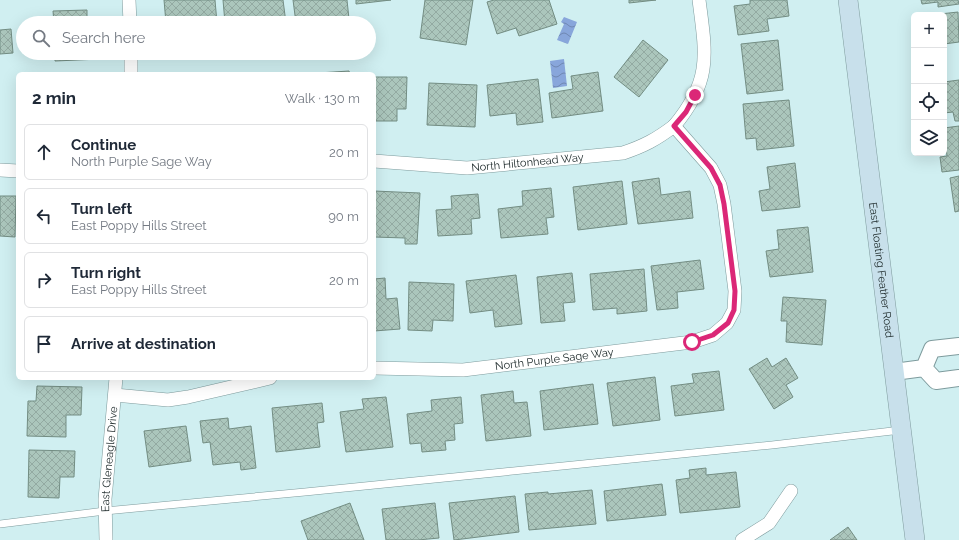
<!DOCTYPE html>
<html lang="en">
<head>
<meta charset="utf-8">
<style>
  :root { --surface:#fff; --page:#f6f6f7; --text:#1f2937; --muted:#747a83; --line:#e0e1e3 }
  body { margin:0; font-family:Raleway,sans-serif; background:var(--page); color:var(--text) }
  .controls { position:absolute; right:12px; top:12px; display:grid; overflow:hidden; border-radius:6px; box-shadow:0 4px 16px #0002 }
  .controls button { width:36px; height:36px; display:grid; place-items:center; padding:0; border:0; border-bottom:1px solid var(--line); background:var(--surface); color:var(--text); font:20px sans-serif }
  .stop { position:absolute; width:12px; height:12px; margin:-9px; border:3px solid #db2777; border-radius:50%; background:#fff }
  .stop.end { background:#db2777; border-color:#fff; box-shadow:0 1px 4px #0008 }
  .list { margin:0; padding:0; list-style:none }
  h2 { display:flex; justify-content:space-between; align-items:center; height:52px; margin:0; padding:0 16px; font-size:17px }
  h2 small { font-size:13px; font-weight:400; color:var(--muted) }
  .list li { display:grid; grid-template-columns:26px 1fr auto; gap:12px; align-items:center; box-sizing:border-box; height:56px; margin:0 8px 8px; padding:0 8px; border:1px solid var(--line); border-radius:6px }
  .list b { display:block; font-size:15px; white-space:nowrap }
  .list p { margin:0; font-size:13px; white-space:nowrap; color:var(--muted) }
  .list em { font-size:13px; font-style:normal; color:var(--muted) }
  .icon { flex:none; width:22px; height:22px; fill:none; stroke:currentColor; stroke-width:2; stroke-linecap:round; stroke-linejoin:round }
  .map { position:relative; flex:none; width:959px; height:540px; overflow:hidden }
  .search { position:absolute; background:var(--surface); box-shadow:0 4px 16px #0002; left:16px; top:16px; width:360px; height:44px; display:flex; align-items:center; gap:10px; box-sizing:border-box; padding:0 14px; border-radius:22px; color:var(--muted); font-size:15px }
  .panel { position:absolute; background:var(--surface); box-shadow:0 4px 16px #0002; left:16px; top:72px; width:360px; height:308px; border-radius:6px }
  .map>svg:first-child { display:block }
  .water { fill:url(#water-waves) }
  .building { fill:url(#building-cross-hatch); stroke:#738d83 }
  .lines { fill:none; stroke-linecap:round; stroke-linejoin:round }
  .service-casing { stroke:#7e9b9d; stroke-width:8 }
  .minor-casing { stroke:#7e9b9d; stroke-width:14 }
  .tertiary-casing { stroke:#7e9b9d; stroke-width:18 }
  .secondary-casing { stroke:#7e9b9d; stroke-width:20 }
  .service { stroke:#fff; stroke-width:7 }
  .minor { stroke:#fff; stroke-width:13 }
  .tertiary { stroke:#fff; stroke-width:16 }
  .secondary { stroke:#c8e0eb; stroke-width:19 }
  .route { stroke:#db2777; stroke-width:5 }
  .labels { text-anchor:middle; stroke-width:4; stroke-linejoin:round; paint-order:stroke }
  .street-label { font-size:11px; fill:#202c2d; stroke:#d0eff1 }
</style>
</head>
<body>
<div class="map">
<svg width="959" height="540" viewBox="0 0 959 540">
  <defs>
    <pattern id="water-waves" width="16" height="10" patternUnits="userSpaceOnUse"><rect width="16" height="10" fill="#88a6db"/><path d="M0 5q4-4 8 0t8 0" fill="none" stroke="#6f87b2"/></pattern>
    <pattern id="building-cross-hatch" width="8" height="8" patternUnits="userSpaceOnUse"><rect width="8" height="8" fill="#abc6bc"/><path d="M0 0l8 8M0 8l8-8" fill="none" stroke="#93aaa2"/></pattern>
  </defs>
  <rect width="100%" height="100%" fill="#d0eff1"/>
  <!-- water -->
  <path class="water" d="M564,17L577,22L568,44L557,40L564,24L561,22Z
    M564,59L567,86L553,88L550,61Z"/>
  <!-- building -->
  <path class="building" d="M164,0H215L217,23H166Z
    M223,0H283L286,23H225Z
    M293,0H347L349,19L313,23H296Z
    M356,0H391L356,4Z
    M425,0H473L466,45L420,38Z
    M494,0H549L557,24L519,36L516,28L497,34L487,2Z
    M629,0H656L629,3Z
    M750,0H787L789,16L767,19L769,31L738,35L734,6L750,4Z
    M921,0H958L959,4L938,7V2L922,4Z
    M87,10V23H54L53,11Z
    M958,12L959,42L944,44V15H931Z
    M11,29L13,53L0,54V30Z
    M643,40L668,60L639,97L614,77Z
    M778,40L783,90L747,94L741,44Z
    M55,53H99L100,59L55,61Z
    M349,71L350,74H303Z
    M598,72L603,111L552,118L549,93L573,89L571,76Z
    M374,77H407L406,109H397V121H374Z
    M538,79L543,122L517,125L516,113L490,116L487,85Z
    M959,80V121H955L953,112L944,113V82Z
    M429,83L477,85L475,127L427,125Z
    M789,100L794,146L757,150L756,138L746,139L743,104Z
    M959,126V170L942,172L940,157L947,156L944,128Z
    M795,163L800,207L762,211L759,191L770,189L767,167Z
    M959,176V211L955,212L950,178Z
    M659,178L661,195L690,191L693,218L638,224L632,182Z
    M622,181L627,224L578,230L573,187Z
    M551,188L554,217L546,218L548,234L501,238L498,209L523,206L522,191Z
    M374,191L420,193L417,244H405V238L374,237Z
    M478,194L480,218L471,219L472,234L438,236L436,210L452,209L451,196Z
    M0,196H16L15,237L0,236Z
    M808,227L813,272L770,277L766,251L779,249L777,230Z
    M700,260L704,289L677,292L678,308L657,310L651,266Z
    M644,269L647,311L617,314V308L593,310L590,274Z
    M572,273L575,302L563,303L565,321L541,323L537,277Z
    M516,275L522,324L495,327L493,310L470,313L466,281Z
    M385,278L386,299L397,298L400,329L374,331V279Z
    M409,282L454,284L453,321L433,320L432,331L408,330Z
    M783,297L826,300L822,345L786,342L787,321H781Z
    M767,358L772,367L786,358L798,378L786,385L793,397L774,409L749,369Z
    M719,371L724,410L675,416L671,386L694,383L692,374Z
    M655,377L660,420L613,426L607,383Z
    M593,384L598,424L544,430L540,391Z
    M37,386L82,387L81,415H66V437L27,436L28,401H36Z
    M513,391L514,403L527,402L531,436L486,441L481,395Z
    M386,397L393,447L346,452L340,412L364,409L362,399Z
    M461,397L463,423L454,424L455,440L445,441L446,450L422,452L421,443L410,444L407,414L432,411L431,400Z
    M322,403L324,422L317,423L320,447L276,452L272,408Z
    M228,418L229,429L251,426L256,468L241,470L240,462L213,465L210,442L203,443L200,421Z
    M186,426L191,461L149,467L144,431Z
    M29,450L75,451L74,477H60L59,498L28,497Z
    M706,468V475L736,472L740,507L680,513L676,480L690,478L689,470Z
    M662,484L666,515L607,521L604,491Z
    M592,490L596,524L529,530L525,494L548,492V494Z
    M515,496L519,532L454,540L449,503Z
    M350,503L364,540H308L301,521Z
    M435,503L439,538L418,540H386L382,509Z
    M848,527L857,540H830Z"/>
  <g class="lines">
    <defs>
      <path id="service" d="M0,524L105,511L305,492L772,445L901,430"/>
      <g id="minor">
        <path d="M129,0L130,23"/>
        <path d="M131,53V74"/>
        <path id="s1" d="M374,161L467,168L623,153C644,146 657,139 674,126"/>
        <path d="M0,170L18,171"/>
        <path id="s2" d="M374,368L463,370L692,342L713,335L727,323L734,310L735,291L724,204L720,185L711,168L674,126C712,81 706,54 699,0"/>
        <path d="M115,395L168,400L188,397L270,378"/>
        <path id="s3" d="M106,540L105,499L116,378"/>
        <path d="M742,540L769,523L791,491"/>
      </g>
      <path id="tertiary" d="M924,368L932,349L959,346
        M924,368L936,381L959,378
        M894,372L924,368"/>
      <g id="secondary">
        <path id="s4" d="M848,0L915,540"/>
      </g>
    </defs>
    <!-- service casing -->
    <use href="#service" class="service-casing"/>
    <!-- minor casing -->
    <use href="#minor" class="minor-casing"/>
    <!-- tertiary casing -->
    <use href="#tertiary" class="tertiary-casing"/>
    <!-- secondary casing -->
    <use href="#secondary" class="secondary-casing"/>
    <!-- service -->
    <use href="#service" class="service"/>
    <!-- minor -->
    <use href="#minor" class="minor"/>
    <!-- tertiary -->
    <use href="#tertiary" class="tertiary"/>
    <!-- secondary -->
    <use href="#secondary" class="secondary"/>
  </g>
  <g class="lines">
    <!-- route -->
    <path class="route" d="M692,342L713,335L728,323L734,310L735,291L724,204L720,185L711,168L674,126L686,112L695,95"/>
  </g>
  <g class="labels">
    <!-- street labels -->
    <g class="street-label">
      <text dy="4" stroke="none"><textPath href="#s1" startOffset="154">North Hiltonhead Way</textPath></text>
      <text dy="4" stroke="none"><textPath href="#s4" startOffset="272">East Floating Feather Road</textPath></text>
      <text dy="4" stroke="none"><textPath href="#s2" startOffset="181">North Purple Sage Way</textPath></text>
      <text dy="4" stroke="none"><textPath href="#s3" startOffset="81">East Gleneagle Drive</textPath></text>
    </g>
  </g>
</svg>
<div class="controls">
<button>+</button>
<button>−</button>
<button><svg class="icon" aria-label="locate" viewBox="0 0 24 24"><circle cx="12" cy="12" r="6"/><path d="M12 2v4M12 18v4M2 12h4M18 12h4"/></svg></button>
<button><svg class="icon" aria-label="layers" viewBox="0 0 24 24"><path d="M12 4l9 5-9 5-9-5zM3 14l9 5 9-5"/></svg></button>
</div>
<div class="stop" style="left:692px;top:342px"></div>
<div class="stop end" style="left:695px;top:95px"></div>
<div class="search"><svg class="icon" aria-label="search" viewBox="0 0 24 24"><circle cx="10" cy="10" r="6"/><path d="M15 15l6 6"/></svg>Search here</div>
<section class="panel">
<h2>2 min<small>Walk · 130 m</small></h2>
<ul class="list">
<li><svg class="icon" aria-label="ahead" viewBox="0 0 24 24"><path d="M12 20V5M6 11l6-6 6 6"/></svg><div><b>Continue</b><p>North Purple Sage Way</p></div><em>20 m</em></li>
<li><svg class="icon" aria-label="left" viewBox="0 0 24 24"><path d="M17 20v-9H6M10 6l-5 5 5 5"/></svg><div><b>Turn left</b><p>East Poppy Hills Street</p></div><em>90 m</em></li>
<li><svg class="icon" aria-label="right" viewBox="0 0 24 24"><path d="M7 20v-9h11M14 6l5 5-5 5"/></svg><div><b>Turn right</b><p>East Poppy Hills Street</p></div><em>20 m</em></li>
<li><svg class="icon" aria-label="arrive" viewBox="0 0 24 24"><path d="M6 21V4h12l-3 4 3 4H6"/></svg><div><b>Arrive at destination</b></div></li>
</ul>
</section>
</div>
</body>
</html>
